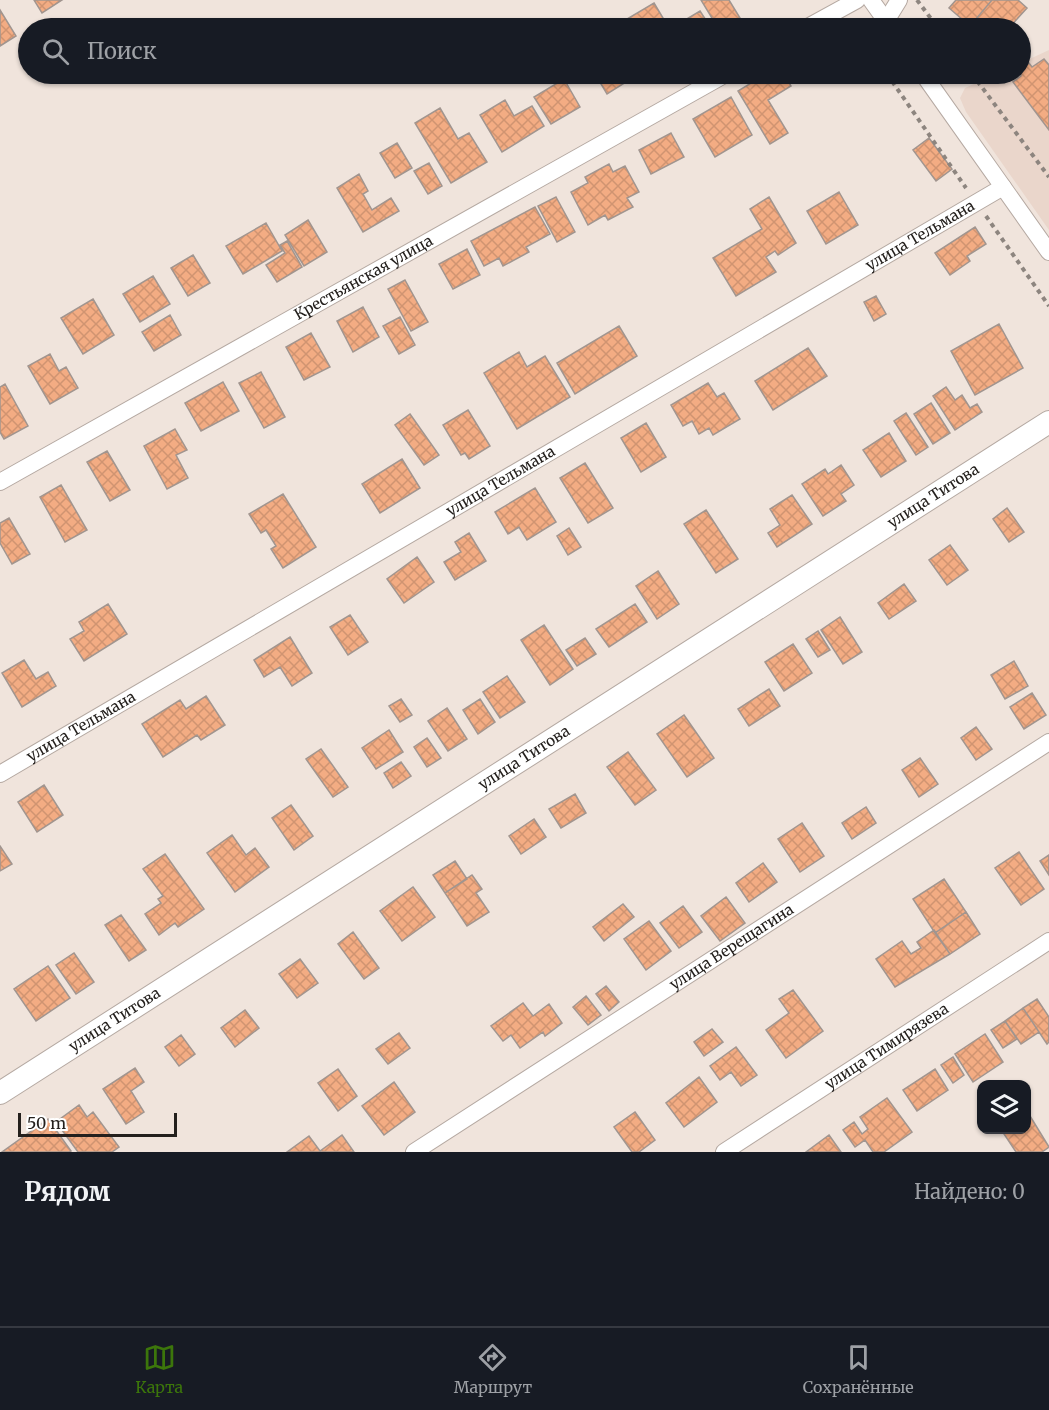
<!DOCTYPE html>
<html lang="ru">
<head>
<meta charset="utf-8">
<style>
  :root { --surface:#171b24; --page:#242831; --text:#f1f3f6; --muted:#9ea1a6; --line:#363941; --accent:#3c760b }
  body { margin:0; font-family:Merriweather,serif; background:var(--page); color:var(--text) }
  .controls { position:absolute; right:18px; bottom:18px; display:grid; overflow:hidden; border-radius:12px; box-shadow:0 2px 4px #0004 }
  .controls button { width:54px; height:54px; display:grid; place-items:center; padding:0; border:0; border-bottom:2px solid var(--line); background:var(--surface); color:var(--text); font:30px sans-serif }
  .scale { position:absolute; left:18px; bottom:15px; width:159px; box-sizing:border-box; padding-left:6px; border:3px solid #24201d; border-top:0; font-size:16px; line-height:21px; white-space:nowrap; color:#24201d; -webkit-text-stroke:4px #fff; paint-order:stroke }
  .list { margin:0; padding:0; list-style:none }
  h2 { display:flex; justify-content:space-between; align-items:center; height:78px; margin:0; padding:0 24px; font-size:26px }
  h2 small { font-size:20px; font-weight:400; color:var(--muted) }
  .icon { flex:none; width:33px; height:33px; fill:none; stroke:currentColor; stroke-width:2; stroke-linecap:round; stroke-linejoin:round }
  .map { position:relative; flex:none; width:1049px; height:1152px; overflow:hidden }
  .search { position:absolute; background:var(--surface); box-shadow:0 2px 4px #0004; left:18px; right:18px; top:18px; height:66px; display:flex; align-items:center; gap:15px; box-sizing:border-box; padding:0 21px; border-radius:33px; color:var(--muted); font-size:22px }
  .sheet { height:174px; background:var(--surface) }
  nav { display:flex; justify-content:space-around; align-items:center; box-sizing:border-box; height:84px; border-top:2px solid var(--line); background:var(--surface); font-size:16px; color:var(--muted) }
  nav a { display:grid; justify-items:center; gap:3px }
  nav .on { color:var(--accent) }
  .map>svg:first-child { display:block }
  .built { fill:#ead6cb }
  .building { fill:url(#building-cross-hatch); stroke:#a1958f; stroke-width:1.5 }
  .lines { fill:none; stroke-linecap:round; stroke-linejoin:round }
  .street-casing { stroke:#b5a9a2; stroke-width:18 }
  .secondary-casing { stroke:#b5a9a2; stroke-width:24 }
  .path { stroke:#8d857f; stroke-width:4; stroke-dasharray:4.5 4.5; stroke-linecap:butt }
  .street { stroke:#fff; stroke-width:16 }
  .secondary { stroke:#fff; stroke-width:22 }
  .labels { text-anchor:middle; stroke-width:5; stroke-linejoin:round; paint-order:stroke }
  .street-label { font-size:15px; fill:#24201d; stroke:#fff }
</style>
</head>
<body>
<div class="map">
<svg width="1049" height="1152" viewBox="0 0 1049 1152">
  <defs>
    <pattern id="building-cross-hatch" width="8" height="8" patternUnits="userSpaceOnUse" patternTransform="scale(1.5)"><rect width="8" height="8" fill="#f3ac83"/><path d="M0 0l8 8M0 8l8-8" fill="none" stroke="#d09471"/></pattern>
  </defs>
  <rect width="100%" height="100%" fill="#f0e4dc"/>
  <!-- built -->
  <path class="built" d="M1049,50V230L966,112L960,98L965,88L996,74H1020L1021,63Z"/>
  <!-- building -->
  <path class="building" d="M34,0H62L42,13Z
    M701,0H729L740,18L718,28Z
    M956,0H992L970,26L949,8Z
    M992,0H1018L1027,8L1009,28H973L970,26Z
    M654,3L669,28H632L627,19Z
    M0,10L16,36L0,46Z
    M700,11L711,28H683L680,23Z
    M1044,59L1049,65V130L1013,82L1021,76L1020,69L1029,63L1032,67Z
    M595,74H632L634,77L607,94Z
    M766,74H784L791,86L768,100L788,133L770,144L738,91Z
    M564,79L580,107L551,124L534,97Z
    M731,97L752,135L715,157L693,119Z
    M505,100L514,116L532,106L544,126L502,152L480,115Z
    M440,108L458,139L469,133L487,162L451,183L415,123Z
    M671,133L684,157L651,174L639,150Z
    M929,138L952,169L936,181L913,150Z
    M397,143L412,168L395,178L380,153Z
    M429,163L442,186L428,194L414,171Z
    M609,164L613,172L625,166L639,192L627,198L633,207L608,220L605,215L588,225L571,192L588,183L585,177Z
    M359,174L368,191L363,194L372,210L391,198L399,211L363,232L337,188Z
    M839,192L858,225L826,244L807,211Z
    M556,197L575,232L557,242L538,206Z
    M769,197L796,243L778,255L775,251L766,257L776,272L736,296L713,258L762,229L750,209Z
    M535,207L550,234L526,247L529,252L503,266L499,258L484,266L471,241Z
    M308,220L327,252L304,266L285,235Z
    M266,223L282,251L243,274L226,246Z
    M975,227L986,244L967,256L970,261L950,275L935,253Z
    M287,241L302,267L277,282L266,265L285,253L280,245Z
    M467,249L480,275L453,289L439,264Z
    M193,255L210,283L188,296L171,268Z
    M153,276L170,304L140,322L123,294Z
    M405,280L428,322L411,331L388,289Z
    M876,296L886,314L874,321L864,302Z
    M93,299L114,335L83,354L61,318Z
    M363,307L379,337L353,352L337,321Z
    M170,315L181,335L154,351L142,332Z
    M400,317L415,345L399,354L383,326Z
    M999,324L1023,368L975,395L951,351Z
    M619,326L637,356L575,394L557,363Z
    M311,333L330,367L304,380L286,347Z
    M808,348L827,376L773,410L755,381Z
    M519,352L527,367L545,356L570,397L517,429L484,373Z
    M50,354L59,371L66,367L78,388L50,404L28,366Z
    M261,372L285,417L264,428L239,383Z
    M223,382L239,411L201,431L185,403Z
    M708,383L717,397L724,393L740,419L713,435L709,428L699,434L692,421L683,426L671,405Z
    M5,384L28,426L4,439L0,432V387Z
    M946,387L955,400L962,395L970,408L977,404L982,412L955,430L933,396Z
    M931,403L950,433L933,444L914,414Z
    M468,410L490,446L469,459L465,453L461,455L443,425Z
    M906,413L928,447L916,455L894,421Z
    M410,414L439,455L424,465L395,425Z
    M646,423L666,457L641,472L621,438Z
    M175,429L187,450L176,455L188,478L167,489L144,446Z
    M889,433L906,461L881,477L863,450Z
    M107,451L130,490L110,501L87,462Z
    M402,459L420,488L380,513L362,484Z
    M585,463L613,508L588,523L560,478Z
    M841,465L854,485L841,494L846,501L823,516L802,484L825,469L828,474Z
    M61,485L87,530L65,542L40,497Z
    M535,488L556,522L527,540L519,527L508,534L495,512Z
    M283,494L316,547L283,568L271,549L276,546L266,530L261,533L249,514Z
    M792,495L812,524L777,547L768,533L780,525L770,509Z
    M1007,508L1024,532L1009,542L993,519Z
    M706,510L738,559L716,573L684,524Z
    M9,518L30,554L12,564L0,543V523Z
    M569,528L581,547L568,555L557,536Z
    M469,533L486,561L455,580L444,562L461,552L455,542Z
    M950,545L968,570L947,585L929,560Z
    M417,557L434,582L404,603L387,579Z
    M658,571L679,604L657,619L636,586Z
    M904,584L916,601L889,619L878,603Z
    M108,604L127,634L84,661L70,639L84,631L79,622Z
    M635,604L647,622L609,647L596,629Z
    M350,615L368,642L348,655L330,627Z
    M840,617L862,652L843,664L821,630Z
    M544,625L573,669L550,685L521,640Z
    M818,631L830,650L818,657L806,639Z
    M290,637L312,673L292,686L280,667L264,677L254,660Z
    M585,638L596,654L577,666L566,650Z
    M793,644L812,673L784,691L765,662Z
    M24,660L36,679L48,672L56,686L22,707L2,673Z
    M1014,661L1028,686L1005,699L991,675Z
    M507,676L525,702L500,718L483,692Z
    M769,689L780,706L749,726L738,709Z
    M1032,693L1046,715L1024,729L1010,707Z
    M206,696L225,725L201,740L197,735L163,757L142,724L180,700L186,709Z
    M401,699L412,715L400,722L389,706Z
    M480,699L495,722L478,734L463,710Z
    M447,708L467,739L448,751L428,721Z
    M684,715L714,758L687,777L657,734Z
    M976,727L992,749L976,760L961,738Z
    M389,730L403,752L376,769L362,748Z
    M427,738L441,758L427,767L414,747Z
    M321,749L348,787L333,797L306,759Z
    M628,752L656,790L635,805L607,767Z
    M920,758L938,784L919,797L902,770Z
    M401,762L411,776L393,788L384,773Z
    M44,785L63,815L37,832L18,802Z
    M575,794L586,813L561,828L549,809Z
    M291,805L313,836L294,850L272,818Z
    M866,807L876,823L852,839L842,823Z
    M534,819L546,837L521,854L509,836Z
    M802,823L824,856L800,872L778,839Z
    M232,835L246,855L255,848L269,867L235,892L207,853Z
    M0,846L12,864L0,871Z
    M1019,852L1044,889L1021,905L995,868Z
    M165,854L204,909L178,927L175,923L159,935L145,914L161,903L158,899L163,896L143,869Z
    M1049,855V875L1040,861Z
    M455,861L467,879L445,893L433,875Z
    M763,863L777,882L749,902L736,883Z
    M472,875L482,889L476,893L489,912L467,926L445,893Z
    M944,879L966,912L935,933L913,899Z
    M413,887L435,917L402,941L380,911Z
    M726,897L745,923L720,941L701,916Z
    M623,904L634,917L604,941L593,927Z
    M683,906L702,932L679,948L660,923Z
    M966,912L980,934L950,954L935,933Z
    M121,915L146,950L129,961L105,925Z
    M649,921L671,951L646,970L624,939Z
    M934,930L950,954L895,987L876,959L902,941L911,954L921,948L917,942Z
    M353,932L379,968L364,979L338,944Z
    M74,953L94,982L76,994L56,965Z
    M300,959L318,983L297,998L279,974Z
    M48,966L70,998L36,1021L14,989Z
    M606,986L619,1002L609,1011L596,994Z
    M793,990L823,1031L786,1058L766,1030L789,1013L779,999Z
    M586,996L601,1015L588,1025L573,1007Z
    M1037,999L1049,1017V1042L1047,1044L1023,1008Z
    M523,1003L533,1016L549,1004L562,1023L545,1036L543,1032L520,1048L511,1035L503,1041L491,1026Z
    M1023,1008L1039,1032L1021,1044L1005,1021Z
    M245,1010L259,1028L235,1047L221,1028Z
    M1005,1021L1017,1039L1003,1048L991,1030Z
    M712,1029L723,1042L704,1056L694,1042Z
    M399,1033L410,1048L388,1064L376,1049Z
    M985,1034L1003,1062L973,1082L955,1054Z
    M181,1035L195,1054L179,1066L165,1047Z
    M736,1047L757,1075L741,1086L731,1072L720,1080L710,1066Z
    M953,1057L964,1075L953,1083L941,1065Z
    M135,1068L144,1082L131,1091L144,1112L126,1124L103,1089Z
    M338,1069L357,1096L338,1111L318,1083Z
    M935,1069L948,1090L917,1111L903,1090Z
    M699,1077L717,1102L684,1127L666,1103Z
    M394,1082L415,1112L384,1135L362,1106Z
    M887,1098L912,1132L884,1152H873L865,1140L855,1147L843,1130L854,1122L862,1134L868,1129L860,1117Z
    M79,1105L87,1117L93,1112L119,1147L112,1152H78L56,1122Z
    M635,1112L655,1140L639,1152H632L614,1127Z
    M1030,1116L1049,1147L1042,1152H1016L1004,1134L1010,1130H1026V1118Z
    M48,1119L71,1151L69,1152H2Z
    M342,1135L354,1152H287L309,1136L320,1151Z
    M829,1135L841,1152H806Z"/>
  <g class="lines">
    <defs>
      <g id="street">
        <path d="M871,0L891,28"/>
        <path d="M886,21L899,0"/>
        <path d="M806,28L857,0"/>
        <path d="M923,74L1049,252"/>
        <path id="s1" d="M0,482L726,74"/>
        <path id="s2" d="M0,774L1003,187"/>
        <path id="s3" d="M414,1152L1049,742"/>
        <path id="s4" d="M724,1152L1049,941"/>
      </g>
      <g id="secondary">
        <path id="s5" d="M0,1093L1049,422"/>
      </g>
    </defs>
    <!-- street casing -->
    <use href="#street" class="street-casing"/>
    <!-- secondary casing -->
    <use href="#secondary" class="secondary-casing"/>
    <!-- path -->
    <path class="path" d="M917,0L938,28
      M887,74L966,188
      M972,74L1049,177
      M986,216L1049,306"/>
    <!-- street -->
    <use href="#street" class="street"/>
    <!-- secondary -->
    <use href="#secondary" class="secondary"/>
  </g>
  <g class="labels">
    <!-- street labels -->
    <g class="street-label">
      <text dy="5" stroke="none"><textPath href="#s2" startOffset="1066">улица Тельмана</textPath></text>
      <text dy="5" stroke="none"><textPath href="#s1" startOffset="417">Крестьянская улица</textPath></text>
      <text dy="5" stroke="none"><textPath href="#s2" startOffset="580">улица Тельмана</textPath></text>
      <text dy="5" stroke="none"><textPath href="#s5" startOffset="1108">улица Титова</textPath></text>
      <text dy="5" stroke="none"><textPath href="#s2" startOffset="94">улица Тельмана</textPath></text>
      <text dy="5" stroke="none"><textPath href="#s5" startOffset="622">улица Титова</textPath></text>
      <text dy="5" stroke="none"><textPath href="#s3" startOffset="378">улица Верещагина</textPath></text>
      <text dy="5" stroke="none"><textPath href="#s5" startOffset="136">улица Титова</textPath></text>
      <text dy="5" stroke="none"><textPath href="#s4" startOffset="194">улица Тимирязева</textPath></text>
    </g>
  </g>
</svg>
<div class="controls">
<button><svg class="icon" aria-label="layers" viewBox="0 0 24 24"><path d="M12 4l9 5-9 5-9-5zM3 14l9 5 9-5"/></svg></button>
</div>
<div class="scale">50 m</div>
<div class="search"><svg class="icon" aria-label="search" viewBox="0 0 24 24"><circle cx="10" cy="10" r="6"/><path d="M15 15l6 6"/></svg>Поиск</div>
</div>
<section class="sheet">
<h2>Рядом<small>Найдено: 0</small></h2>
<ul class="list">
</ul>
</section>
<nav>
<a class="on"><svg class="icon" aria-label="map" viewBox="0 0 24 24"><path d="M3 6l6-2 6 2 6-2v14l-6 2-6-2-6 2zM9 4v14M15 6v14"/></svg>Карта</a>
<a><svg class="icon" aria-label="directions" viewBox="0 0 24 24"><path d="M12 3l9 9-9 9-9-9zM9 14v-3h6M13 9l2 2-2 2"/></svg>Маршрут</a>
<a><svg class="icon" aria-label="saved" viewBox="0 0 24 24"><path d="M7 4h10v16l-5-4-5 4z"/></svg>Сохранённые</a>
</nav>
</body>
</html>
